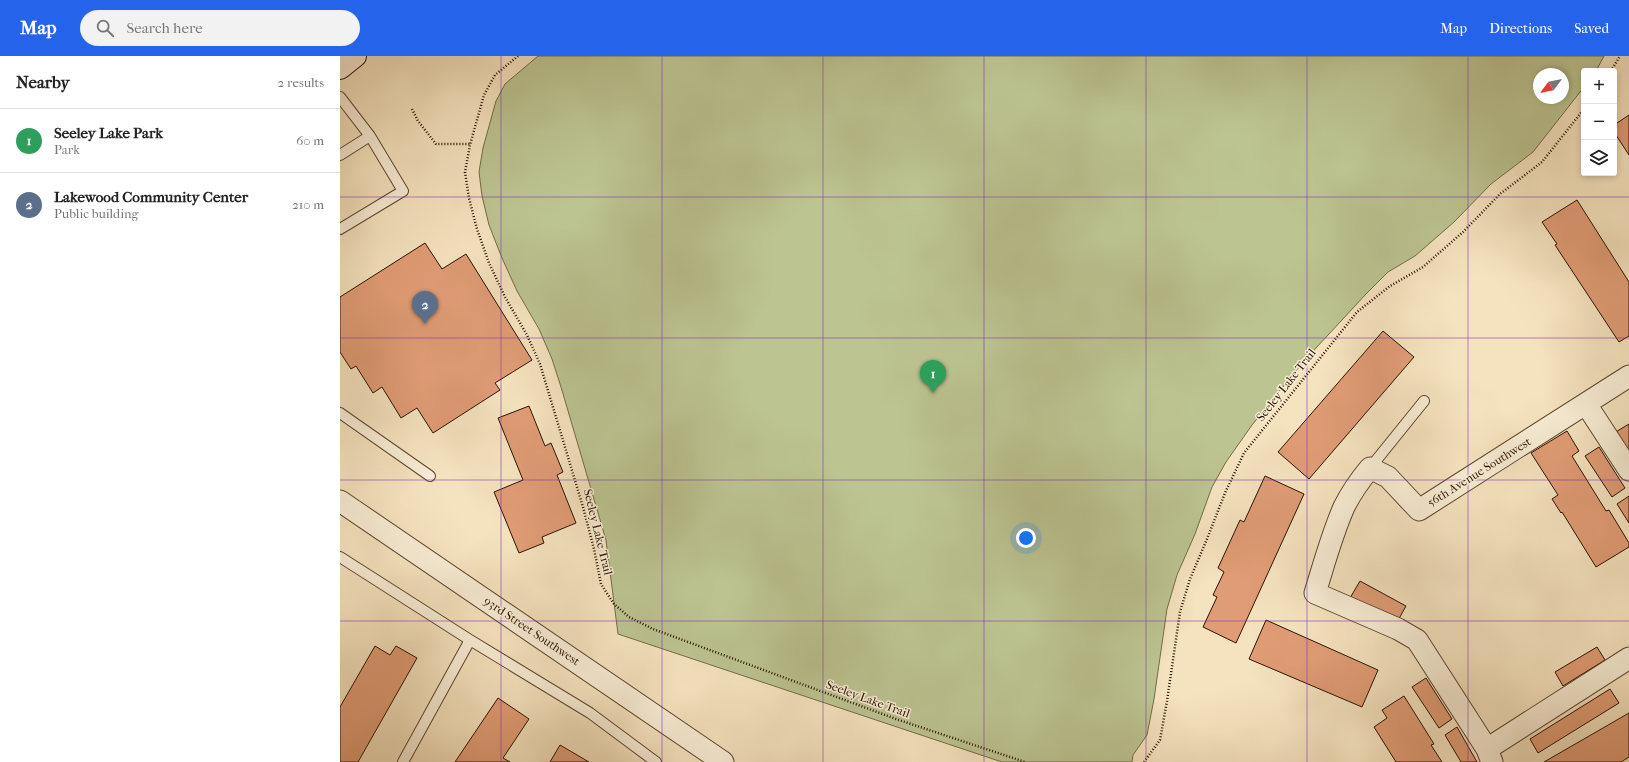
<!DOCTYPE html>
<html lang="en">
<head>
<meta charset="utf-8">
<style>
  :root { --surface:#fff; --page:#f2f2f2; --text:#222; --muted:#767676; --line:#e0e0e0; --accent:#2563eb }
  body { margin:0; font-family:"IM FELL French Canon",serif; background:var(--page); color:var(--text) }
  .controls { position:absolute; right:12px; top:12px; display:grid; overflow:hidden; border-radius:4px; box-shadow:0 2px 6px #0003 }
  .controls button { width:36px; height:36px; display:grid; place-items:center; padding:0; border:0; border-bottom:1px solid var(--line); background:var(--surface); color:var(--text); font:20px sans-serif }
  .compass { position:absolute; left:1193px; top:12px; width:36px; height:36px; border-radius:50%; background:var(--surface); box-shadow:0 2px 6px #0003; rotate:238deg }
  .you { position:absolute; left:686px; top:482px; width:14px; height:14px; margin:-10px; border:3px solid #fff; border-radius:50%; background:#1a73e8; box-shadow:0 0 0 6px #1a73e833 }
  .badge { display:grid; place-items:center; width:26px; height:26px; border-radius:50%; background:var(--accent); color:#fff; font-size:13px; font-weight:700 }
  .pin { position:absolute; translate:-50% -33px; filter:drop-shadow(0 1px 2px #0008) }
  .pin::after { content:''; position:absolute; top:21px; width:14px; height:12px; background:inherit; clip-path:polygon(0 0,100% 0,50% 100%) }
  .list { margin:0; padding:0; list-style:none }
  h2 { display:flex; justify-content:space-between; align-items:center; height:52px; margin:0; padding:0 16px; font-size:17px }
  h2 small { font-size:13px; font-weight:400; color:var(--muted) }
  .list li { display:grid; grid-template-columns:26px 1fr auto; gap:12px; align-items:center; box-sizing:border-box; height:64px; padding:0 16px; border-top:1px solid var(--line) }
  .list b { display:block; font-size:15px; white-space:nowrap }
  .list p { margin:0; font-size:13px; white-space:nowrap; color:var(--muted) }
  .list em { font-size:13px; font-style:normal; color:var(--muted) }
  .icon { flex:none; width:22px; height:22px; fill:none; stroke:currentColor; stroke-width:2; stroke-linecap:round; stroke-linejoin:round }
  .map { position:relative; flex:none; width:1289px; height:706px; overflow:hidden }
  header { display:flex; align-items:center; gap:24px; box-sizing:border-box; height:56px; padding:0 20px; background:var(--accent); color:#fff }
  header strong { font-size:19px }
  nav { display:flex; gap:22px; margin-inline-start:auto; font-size:14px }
  .search { width:280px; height:36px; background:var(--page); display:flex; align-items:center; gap:10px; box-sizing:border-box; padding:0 14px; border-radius:22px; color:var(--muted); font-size:15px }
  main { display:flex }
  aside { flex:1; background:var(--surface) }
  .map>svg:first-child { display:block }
  .green { fill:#bcc492; stroke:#746b49; fill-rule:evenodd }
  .building { fill:#e09c76; stroke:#2c1200 }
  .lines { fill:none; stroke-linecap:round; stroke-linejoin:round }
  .lane-casing { stroke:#5e4630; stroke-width:12 }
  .street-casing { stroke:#5e4630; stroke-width:23 }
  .secondary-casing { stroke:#2c1200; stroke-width:24 }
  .path { stroke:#2c1200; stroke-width:2.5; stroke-dasharray:1 2; stroke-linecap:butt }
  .lane { stroke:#f8edd5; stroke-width:10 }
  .street { stroke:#f8edd5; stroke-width:21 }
  .secondary { stroke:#f8edd5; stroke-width:22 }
  .grid { fill:none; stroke:#7b2cbf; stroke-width:1; stroke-opacity:0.55 }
  .labels { text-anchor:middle; stroke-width:3; stroke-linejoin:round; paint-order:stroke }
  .street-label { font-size:12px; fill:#2c1200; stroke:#f8edd5 }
</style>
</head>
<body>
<header>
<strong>Map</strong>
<div class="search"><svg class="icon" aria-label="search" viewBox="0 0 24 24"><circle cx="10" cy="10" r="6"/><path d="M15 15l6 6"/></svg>Search here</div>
<nav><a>Map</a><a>Directions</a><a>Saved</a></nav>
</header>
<main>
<aside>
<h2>Nearby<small>2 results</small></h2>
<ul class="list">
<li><span class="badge" style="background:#2e9e5b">1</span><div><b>Seeley Lake Park</b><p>Park</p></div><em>60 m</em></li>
<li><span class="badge" style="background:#5c6f8a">2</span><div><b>Lakewood Community Center</b><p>Public building</p></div><em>210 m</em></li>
</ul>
</aside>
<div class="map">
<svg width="1289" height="706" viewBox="0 0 1289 706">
  <rect width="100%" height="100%" fill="#f5e3bf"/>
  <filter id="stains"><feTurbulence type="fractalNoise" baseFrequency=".005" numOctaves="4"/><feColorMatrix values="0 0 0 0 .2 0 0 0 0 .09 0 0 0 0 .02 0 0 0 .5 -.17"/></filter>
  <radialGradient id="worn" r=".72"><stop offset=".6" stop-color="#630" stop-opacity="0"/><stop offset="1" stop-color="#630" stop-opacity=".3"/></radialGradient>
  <!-- green -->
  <path class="green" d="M198,0H1264L1256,15H1244V31L1193,96L1151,128L1114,166L1075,200L1048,216L1026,238L964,305L912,369L886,406L872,431L855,478L837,519L827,553L814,643L807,679L793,699L792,706H662L278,578L266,484L221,331L212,303L199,273L177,235L162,202L149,169L142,140L139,116L143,92L156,45L165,28ZM1199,18H1223V42H1199Z"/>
  <!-- building -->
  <path class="building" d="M1289,59V99L1274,76V69Z
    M1237,144L1289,226V280L1279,286L1215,189L1217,188L1202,166Z
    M85,187L102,213L126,198L192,304L155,327L160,334L93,377L77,352L61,362L42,331L33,337L16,310L11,313L0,296V241Z
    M1043,275L1074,301L969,423L938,396Z
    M189,350L205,390L211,387L223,416L217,419L236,467L202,481L204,487L179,497L154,436L183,424L158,362Z
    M1289,368V400L1274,377Z
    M1227,375L1239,395L1232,400L1266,455L1269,454L1289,487V491L1256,511L1222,456L1221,457L1212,443L1218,439L1191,397Z
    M1259,391L1285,432L1272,441L1245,400Z
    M925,420L964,438L896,587L863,571L877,541L873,539L884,516L878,512L900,464L904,466Z
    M1289,440V467L1277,448Z
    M1020,525L1066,550L1056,568L1010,542Z
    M926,564L1038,614L1022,651L909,603Z
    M35,590L50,599L56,590L77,602L18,706H0V651Z
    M1257,591L1265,604L1223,630L1215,616Z
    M1086,622L1112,663L1099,672L1072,631Z
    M1270,633L1279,647L1198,697L1190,683Z
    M1064,640L1094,688L1091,689L1102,706H1056L1034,671L1047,662L1042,654Z
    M158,642L189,663L163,702L170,706H115Z
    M1289,657V701L1281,706H1204Z
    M1117,671L1137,706H1121L1105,679Z
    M220,689L249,706H210Z"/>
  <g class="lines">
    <defs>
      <path id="lane" d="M0,41L30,80L63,135L0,173
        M0,99L30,80
        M0,357L90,420
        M1030,412L1084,345
        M0,501L130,584L250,657L316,706
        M63,706L130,584"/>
      <path id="street" d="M1246,348L1289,414
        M0,445L383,706
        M1147,693L1289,602
        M1152,706L1147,693L1077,584L1058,573L975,537C984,508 992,478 1004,451C1011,437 1020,424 1030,412L1048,421L1079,454L1289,320"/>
      <path id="secondary" d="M0,12L15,0"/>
    </defs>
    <!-- lane casing -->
    <use href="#lane" class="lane-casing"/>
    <!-- street casing -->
    <use href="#street" class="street-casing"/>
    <!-- secondary casing -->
    <use href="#secondary" class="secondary-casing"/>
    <!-- path -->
    <path class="path" d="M178,0L155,19L144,39L130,89L125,116L129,142L137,173L149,207L165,241L187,279L200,308L243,451L254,493L261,528L274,548L289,561L313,573L556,663L685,706
      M1271,15L1280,0
      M72,53L78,65L96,88H130
      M804,706L820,684L827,645L840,556L850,523L867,483L885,437L904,397L1017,256L1050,230L1083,211L1123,176L1160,138L1202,106L1244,53"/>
    <!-- lane -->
    <use href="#lane" class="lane"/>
    <!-- street -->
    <use href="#street" class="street"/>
    <!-- secondary -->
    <use href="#secondary" class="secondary"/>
  </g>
  <!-- grid -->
  <path class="grid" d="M161,0V706M322,0V706M483,0V706M644,0V706M806,0V706M967,0V706M1128,0V706M0,141H1289M0,282H1289M0,424H1289M0,565H1289"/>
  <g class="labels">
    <!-- street labels -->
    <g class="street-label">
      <text transform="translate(946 329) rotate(-52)" y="4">Seeley Lake Trail</text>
      <text transform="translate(1139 416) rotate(-32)" y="4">56th Avenue Southwest</text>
      <text transform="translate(258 476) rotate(76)" y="4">Seeley Lake Trail</text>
      <text transform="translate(192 575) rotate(34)" y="4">93rd Street Southwest</text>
      <text transform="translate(528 643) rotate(20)" y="4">Seeley Lake Trail</text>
    </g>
  </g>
  <rect width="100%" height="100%" filter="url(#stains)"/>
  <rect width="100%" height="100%" fill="url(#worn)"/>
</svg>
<div class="controls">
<button>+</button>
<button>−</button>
<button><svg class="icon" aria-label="layers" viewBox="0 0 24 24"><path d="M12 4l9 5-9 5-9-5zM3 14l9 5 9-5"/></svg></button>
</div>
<svg class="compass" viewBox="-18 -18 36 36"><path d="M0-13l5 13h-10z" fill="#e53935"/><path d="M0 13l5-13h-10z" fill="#767676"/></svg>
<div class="you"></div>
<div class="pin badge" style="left:593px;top:337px;background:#2e9e5b">1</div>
<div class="pin badge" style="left:85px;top:268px;background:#5c6f8a">2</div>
</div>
</main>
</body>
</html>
